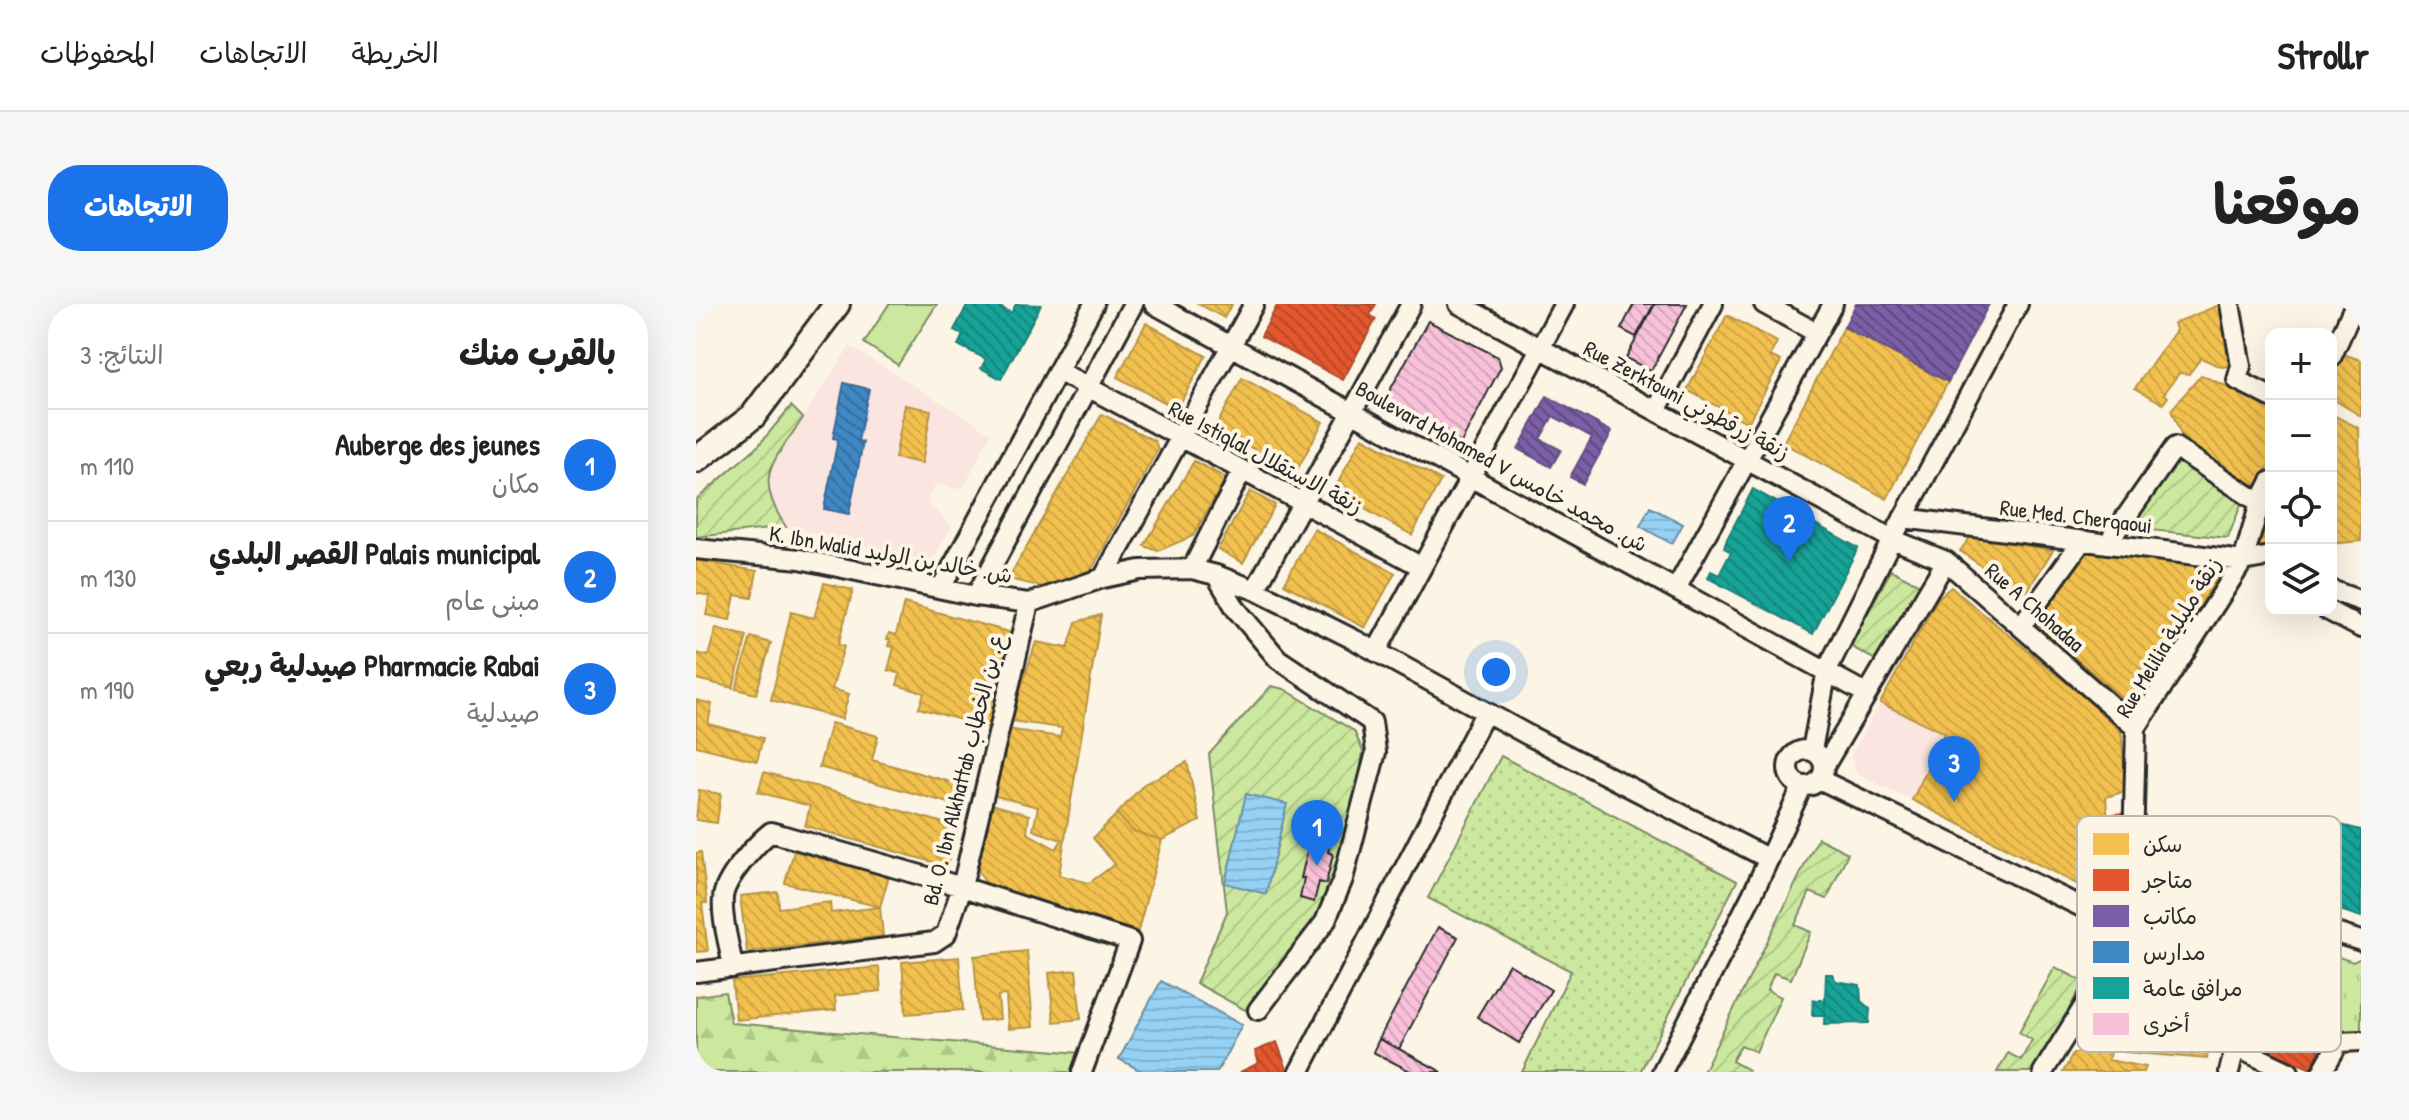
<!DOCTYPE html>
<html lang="ar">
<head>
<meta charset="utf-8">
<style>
  :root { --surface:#fff; --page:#f6f6f6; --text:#222; --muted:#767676; --line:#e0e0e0; --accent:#1a73e8 }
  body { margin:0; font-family:"Patrick Hand","Playpen Sans Arabic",sans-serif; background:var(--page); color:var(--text); direction:rtl }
  .controls { position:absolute; right:24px; top:24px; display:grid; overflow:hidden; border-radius:16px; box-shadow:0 8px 32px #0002 }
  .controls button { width:72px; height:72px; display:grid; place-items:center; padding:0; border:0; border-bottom:2px solid var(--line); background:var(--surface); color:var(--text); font:40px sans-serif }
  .you { position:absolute; left:800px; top:368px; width:28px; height:28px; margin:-20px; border:6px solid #fff; border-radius:50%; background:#1a73e8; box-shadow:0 0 0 12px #1a73e833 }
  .badge { display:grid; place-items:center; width:52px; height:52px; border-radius:50%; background:var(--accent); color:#fff; font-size:26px; font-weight:700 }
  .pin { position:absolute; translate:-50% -66px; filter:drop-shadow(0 2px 4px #0008) }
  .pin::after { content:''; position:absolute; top:42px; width:28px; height:24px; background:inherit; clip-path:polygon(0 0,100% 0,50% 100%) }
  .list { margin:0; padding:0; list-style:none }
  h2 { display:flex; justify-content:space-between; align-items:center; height:104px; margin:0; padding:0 32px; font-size:34px }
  h2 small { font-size:26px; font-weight:400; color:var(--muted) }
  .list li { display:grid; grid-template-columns:52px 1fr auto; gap:24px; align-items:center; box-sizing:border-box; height:112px; padding:0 32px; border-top:2px solid var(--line) }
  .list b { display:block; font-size:30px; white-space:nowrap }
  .list p { margin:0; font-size:26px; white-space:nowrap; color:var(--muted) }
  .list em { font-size:26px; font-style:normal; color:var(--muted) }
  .icon { flex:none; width:44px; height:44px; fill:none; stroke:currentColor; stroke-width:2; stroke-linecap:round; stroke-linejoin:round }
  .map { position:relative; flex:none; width:1665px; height:768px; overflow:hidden; direction:ltr; border-radius:32px }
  header { display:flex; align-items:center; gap:48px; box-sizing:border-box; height:112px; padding:0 40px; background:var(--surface); border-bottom:2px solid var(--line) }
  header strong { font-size:38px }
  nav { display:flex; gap:44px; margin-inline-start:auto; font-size:28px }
  .intro { display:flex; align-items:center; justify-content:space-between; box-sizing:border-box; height:192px; padding:0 48px }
  h1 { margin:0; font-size:56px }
  .button { padding:20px 36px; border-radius:32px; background:var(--accent); color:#fff; font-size:28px; font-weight:700 }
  main { display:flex; gap:48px; padding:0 48px }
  aside { flex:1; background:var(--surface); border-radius:32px; box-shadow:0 8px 32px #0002 }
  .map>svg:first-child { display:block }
  .built { fill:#fbe5e1 }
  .grass { fill:url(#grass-dots); stroke:#7c8a64; stroke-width:2 }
  .forest { fill:url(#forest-firs); stroke:#7c8a64; stroke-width:2 }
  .park { fill:url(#park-tufts); stroke:#7c8a64; stroke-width:2 }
  .garden { fill:url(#garden-furrows); stroke:#7c8a64; stroke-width:2 }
  .pitch { fill:#cce89e; stroke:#7c8a64; stroke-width:2 }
  .water { fill:url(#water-rules); stroke:#6a8fa4; stroke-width:2 }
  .homes { fill:url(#homes-back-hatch); stroke:#b69444; stroke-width:2 }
  .shops { fill:url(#shops-back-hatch); stroke:#ac4a2d; stroke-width:2 }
  .offices { fill:url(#offices-back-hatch); stroke:#634f82; stroke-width:2 }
  .schools { fill:url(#schools-back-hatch); stroke:#396c97; stroke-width:2 }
  .public { fill:url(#public-back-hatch); stroke:#1d7f77; stroke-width:2 }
  .building { fill:url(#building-back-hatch); stroke:#2b2b2b; stroke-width:2 }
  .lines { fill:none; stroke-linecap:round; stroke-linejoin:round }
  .street-casing { stroke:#2b2b2b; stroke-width:24 }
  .secondary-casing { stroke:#2b2b2b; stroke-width:30 }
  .street { stroke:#fcf5e5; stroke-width:18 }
  .secondary { stroke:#fcf5e5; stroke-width:24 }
  .labels { text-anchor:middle; stroke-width:8; stroke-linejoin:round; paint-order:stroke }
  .street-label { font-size:22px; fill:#2b2b2b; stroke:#fcf5e5 }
  .key { fill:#fcf5e5; stroke:#bdb8ad; stroke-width:2 }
  .key-label { font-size:22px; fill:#2b2b2b }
</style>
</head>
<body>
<header>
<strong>Strollr</strong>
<nav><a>الخريطة</a><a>الاتجاهات</a><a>المحفوظات</a></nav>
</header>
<div class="intro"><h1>موقعنا</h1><a class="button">الاتجاهات</a></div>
<main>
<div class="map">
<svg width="1665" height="768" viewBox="0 0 1665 768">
  <defs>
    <pattern id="grass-dots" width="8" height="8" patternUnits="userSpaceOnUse" patternTransform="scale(2)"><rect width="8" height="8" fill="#cce89e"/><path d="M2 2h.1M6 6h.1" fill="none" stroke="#afc788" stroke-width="1.8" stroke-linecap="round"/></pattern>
    <pattern id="forest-firs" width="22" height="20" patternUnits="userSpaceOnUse" patternTransform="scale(2)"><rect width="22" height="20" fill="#cce89e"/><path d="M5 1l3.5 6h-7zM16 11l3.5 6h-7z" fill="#afc788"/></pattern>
    <pattern id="park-tufts" width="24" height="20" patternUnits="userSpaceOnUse" patternTransform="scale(2)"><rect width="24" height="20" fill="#cce89e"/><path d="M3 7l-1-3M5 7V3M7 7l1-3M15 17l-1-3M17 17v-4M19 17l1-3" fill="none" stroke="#afc788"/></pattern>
    <pattern id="garden-furrows" width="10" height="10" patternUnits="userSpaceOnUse" patternTransform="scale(2)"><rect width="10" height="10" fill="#cce89e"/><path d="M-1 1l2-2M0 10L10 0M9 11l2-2" fill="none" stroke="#afc788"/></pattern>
    <pattern id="water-rules" width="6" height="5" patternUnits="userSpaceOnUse" patternTransform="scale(2)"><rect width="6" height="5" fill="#94d1f5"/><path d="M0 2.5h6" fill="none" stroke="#80b4d2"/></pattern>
    <pattern id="homes-back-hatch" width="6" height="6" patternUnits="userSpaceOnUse" patternTransform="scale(2)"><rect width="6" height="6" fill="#f2c14e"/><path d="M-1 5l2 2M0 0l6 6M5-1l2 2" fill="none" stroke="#d0a644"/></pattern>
    <pattern id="shops-back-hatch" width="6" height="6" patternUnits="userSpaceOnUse" patternTransform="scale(2)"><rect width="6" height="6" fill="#e4572e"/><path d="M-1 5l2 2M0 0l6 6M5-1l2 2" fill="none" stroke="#b94827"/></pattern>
    <pattern id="offices-back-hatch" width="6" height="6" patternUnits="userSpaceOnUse" patternTransform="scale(2)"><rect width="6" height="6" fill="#7b5ea7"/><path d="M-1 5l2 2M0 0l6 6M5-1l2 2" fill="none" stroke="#604a80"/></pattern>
    <pattern id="schools-back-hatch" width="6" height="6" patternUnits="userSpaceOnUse" patternTransform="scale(2)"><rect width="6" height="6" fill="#3f88c5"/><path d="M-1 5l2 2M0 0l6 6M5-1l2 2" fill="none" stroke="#356fa0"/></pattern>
    <pattern id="public-back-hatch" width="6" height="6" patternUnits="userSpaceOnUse" patternTransform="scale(2)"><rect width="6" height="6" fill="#17a398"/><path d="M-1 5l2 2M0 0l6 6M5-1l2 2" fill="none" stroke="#15857c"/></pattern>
    <pattern id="building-back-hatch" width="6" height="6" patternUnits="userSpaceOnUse" patternTransform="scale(2)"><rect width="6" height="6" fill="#f8c1d9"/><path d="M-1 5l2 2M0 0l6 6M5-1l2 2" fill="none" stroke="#d5a6ba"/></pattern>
  </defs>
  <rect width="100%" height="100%" fill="#fcf5e5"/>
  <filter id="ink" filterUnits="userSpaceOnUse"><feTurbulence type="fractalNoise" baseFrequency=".0125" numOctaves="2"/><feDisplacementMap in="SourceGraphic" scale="16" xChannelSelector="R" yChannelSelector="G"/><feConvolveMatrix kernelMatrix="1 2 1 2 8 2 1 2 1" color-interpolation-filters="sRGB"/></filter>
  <g filter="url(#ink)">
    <!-- built -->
    <path class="built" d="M154,42L295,129L267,185L239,181L231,198L256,222L236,258L90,223L75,200L72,177L76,161Z
      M1184,399L1249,429L1216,496L1161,470L1154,453Z"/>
    <!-- grass -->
    <path class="grass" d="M805,452L1041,577L944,768H826L875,667L732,594Z"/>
    <!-- forest -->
    <path class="forest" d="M29,688L35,719L383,749L376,768H0V692Z"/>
    <!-- park -->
    <path class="park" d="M1466,583L1560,613L1566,627L1657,658L1665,654V727L1652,729L1451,625Z"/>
    <!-- garden -->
    <path class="garden" d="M95,102L107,114C77,159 56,172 90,223L0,233V196L63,141Z
      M1481,157L1546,198L1532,234L1434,224Z
      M1195,266L1224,281L1183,358L1154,342Z
      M575,382L588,385L658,427L667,447L664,470L649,545L637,583L626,604L593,652L549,706L500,679L531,608L513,450Z
      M1122,534L1152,549L1131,595L1114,588L1099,621L1115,628L1095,675L1078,669L1071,686L1085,693L1060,748L1045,741L1036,757L1052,766L1051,768H1007Z
      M1359,663L1388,678L1338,768H1301L1312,749L1325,756L1336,736L1323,728Z"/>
    <!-- pitch -->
    <path class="pitch" d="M193,0H241L202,61L168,39Z"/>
    <!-- water -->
    <path class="water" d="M954,203L987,220L976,240L944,222Z
      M550,490L591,500L570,590L529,579Z
      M465,677L546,721L521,768H447L423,755Z"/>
    <!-- homes -->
    <path class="homes" d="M503,0H536L528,14Z
      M1526,0L1536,62L1525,63L1505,54L1493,70L1483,69L1468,90L1472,93L1467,100L1439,84L1480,26L1478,19Z
      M1031,11L1081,38L1074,52L1085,57L1052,119L991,86Z
      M450,19L510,52L481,105L421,73Z
      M1148,23L1252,78L1191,195L1087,139Z
      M1641,48L1665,56V112L1635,94V64Z
      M1505,71L1575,102V156L1563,184L1487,136L1475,106Z
      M546,74L627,118L600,168L519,124Z
      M209,101L235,106L226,159L199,154Z
      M406,110L459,137L462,145L396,265L352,284L312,275Z
      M1635,110L1663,124L1665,237L1635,240Z
      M666,133L745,176L716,231L637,188Z
      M498,157L530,174L497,232L462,247L448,242Z
      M554,187L579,201L547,259L522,245Z
      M1575,210V245L1560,246Z
      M618,225L699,269L669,324L588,280Z
      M1274,233L1357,246L1328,292L1264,247Z
      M1395,244L1527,266L1437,404L1340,320Z
      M0,256L61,267L56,294L39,291L34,316L10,311L14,292L0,289Z
      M128,279L157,286L142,341L148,342L136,385L153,390L146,415L75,396L95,308L118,314Z
      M1255,283L1425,424L1430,487L1410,493L1414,544L1408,594L1216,496L1249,429L1184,399L1242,294Z
      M208,299L320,330L293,424L223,404L228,389L201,381L204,370L192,366L198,343L192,342L194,335H191L193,329L200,331Z
      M405,311L363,571L393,579L419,560L397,534L421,510L437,527L466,536L442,627L293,584L282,567L289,498L333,511L331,529L360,545L366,536L337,526L342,503L296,491L311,425L364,433L366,424L314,417L340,338L372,344L380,318Z
      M20,324L51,332L37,384L0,375V349L12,352Z
      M55,333L75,339L60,390L40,385Z
      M0,396L16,400L12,420L67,434L61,457L0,442Z
      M135,419L182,432L176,456L273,483L267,503L123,463Z
      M491,458L504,517L466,536L437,527L421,510L448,480Z
      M68,468L262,523L251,562L109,522L114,502L62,488Z
      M3,486L25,490L21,519L0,516Z
      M98,547L193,572L184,603L89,579Z
      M5,548L11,599H6L12,647L0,648V549Z
      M82,588L83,604L134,598L135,609L184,603L187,632L51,648L44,592Z
      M331,647L337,723L312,725L310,691L302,692L304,715L283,717L278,652Z
      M263,653L267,706L210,710L206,658Z
      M183,663L185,687L139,692L140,706L40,716L36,677Z
      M380,666L385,715L358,718L353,669Z
      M1421,688L1514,735L1511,755L1429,748L1434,727L1407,714Z
      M1395,724L1418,736L1412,756L1450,763L1448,768H1367L1377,750L1383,748Z"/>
    <!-- shops -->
    <path class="shops" d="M582,0H680L674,11L680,15L647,76L565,32Z
      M1435,509L1427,541L1421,539L1418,510Z
      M1571,719L1625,743L1615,765L1561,741Z
      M581,738L592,768H544L563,759L559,747Z"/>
    <!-- offices -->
    <path class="offices" d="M1160,0H1293L1252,78L1148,23Z
      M851,92L916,128L887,180L874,173L896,133L857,112L844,135L865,146L855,163L822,145Z"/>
    <!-- schools -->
    <path class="schools" d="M148,79L173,85L162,137L167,138L153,210L128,205L142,135L137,134Z"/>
    <!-- public -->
    <path class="public" d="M272,0L283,3L284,0H298L315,9L320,0L345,1L305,75L285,64L290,55L262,41L267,31L258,26Z
      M1057,185L1162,244L1117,330L1012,274L1015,267L1023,271L1035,248L1028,244L1031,235Z
      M1629,517L1665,526V613L1597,591Z
      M1130,670H1136L1140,677L1164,681L1165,697L1174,705L1173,719L1128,720Z
      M1117,696H1129L1128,711H1116Z"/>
    <!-- building -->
    <path class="building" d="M938,0H958L940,33L925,25Z
      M959,0H991L955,67L930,54Z
      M732,17L802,53L805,63L765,139L688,97Z
      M620,527L636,530L632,548L637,550L630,580L623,578L618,598L604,594L608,574H605L612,544L616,545Z
      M742,623L762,633L703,745L683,735Z
      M813,660L855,686L823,739L781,713Z
      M683,735L703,745L746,768H716L677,748Z"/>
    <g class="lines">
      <defs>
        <path id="street" d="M458,0L1171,390
          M763,0L1196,235L1250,257L1440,424
          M1068,0L1121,29
          M1534,0L1545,62L1541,76L1575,93
          M1635,54L1659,0
          M362,67L726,263
          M960,107L1017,0
          M1207,214L1547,257L1575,252
          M1411,240L1479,143L1564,199
          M0,245L104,255L280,292L333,299L407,274L444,266L496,265L520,271L559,286L659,336L832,431L1073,555
          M496,265L546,167
          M520,271L540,305L582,355L676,418L680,448L647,575L629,618L562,706
          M407,274L558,0
          M245,284L398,0
          M980,285L1137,0
          M559,286L715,0
          M1635,286L1665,297
          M280,292L437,0
          M1631,306L1665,324
          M1325,322L1386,237
          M680,348L868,0
          M1092 464a18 18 0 1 1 36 0a18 18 0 1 1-36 0Z
          M1116,446L1131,366L1196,235L1322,0
          M1129,461L1250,257
          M1125,476L1435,627L1643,738L1665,737
          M1437,565L1665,637
          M37,664C34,642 25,616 27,594C28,575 61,539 75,528L266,583L434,637L386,768
          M0,668L238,638L250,630L266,583L333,299
          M1540,743L1593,768
          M603,768L789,409
          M966,768L1057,589L1106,483
          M1347,768L1435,627L1440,424L1547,257L1564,199L1575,177
          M1533,768L1552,691
          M1626,768L1643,738"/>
        <path id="secondary" d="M0,156L57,112L141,0"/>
      </defs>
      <!-- street casing -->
      <use href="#street" class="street-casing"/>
      <!-- secondary casing -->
      <use href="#secondary" class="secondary-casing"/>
      <!-- street -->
      <use href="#street" class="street"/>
      <!-- secondary -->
      <use href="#secondary" class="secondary"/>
    </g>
  </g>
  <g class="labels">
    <!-- street labels -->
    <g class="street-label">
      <text transform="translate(991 96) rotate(28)" y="8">Rue Zerktouni زنقة زرقطوني</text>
      <text transform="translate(570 153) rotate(28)" y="8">Rue Istiqlal زنقة الاستقلال</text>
      <text transform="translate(806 162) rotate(29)" y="8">Boulevard Mohamed V ش. محمد خامس</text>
      <text transform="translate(1380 212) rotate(7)" y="8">Rue Med. Cherqaoui</text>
      <text transform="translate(195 250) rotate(10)" y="8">K. Ibn Walid ش. خالد بن الوليد</text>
      <text transform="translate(1339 303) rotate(41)" y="8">Rue A Chohadaa</text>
      <text transform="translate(1472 333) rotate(-59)" y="8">Rue Melilia زنقة مليلية</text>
      <text transform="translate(267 466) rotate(-76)" y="8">Bd. O. Ibn Alkhattab ع. بن الخطاب</text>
    </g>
  </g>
  <!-- legend -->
  <rect x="1381" y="512" width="264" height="236" rx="12" class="key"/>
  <rect x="1397" y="529" width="36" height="22" fill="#f2c14e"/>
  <rect x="1397" y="565" width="36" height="22" fill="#e4572e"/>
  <rect x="1397" y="601" width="36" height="22" fill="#7b5ea7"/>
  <rect x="1397" y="637" width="36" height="22" fill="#3f88c5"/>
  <rect x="1397" y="673" width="36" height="22" fill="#17a398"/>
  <rect x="1397" y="709" width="36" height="22" fill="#f8c1d9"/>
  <g class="key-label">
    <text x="1447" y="548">سكن</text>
    <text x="1447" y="584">متاجر</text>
    <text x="1447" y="620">مكاتب</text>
    <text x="1447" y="656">مدارس</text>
    <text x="1447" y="692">مرافق عامة</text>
    <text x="1447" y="728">أخرى</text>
  </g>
</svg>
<div class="controls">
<button>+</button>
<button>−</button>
<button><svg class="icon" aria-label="locate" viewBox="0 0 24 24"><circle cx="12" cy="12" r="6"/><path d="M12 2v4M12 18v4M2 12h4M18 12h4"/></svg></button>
<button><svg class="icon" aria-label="layers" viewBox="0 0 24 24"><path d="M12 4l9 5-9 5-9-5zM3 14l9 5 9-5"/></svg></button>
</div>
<div class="you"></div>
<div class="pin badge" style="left:621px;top:562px">1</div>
<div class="pin badge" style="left:1093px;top:258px">2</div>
<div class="pin badge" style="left:1258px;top:498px">3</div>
</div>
<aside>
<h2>بالقرب منك<small>النتائج: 3</small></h2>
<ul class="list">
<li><span class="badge">1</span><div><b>Auberge des jeunes</b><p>مكان</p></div><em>110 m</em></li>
<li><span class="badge">2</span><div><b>Palais municipal القصر البلدي</b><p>مبنى عام</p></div><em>130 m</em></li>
<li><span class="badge">3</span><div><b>Pharmacie Rabai صيدلية ربعي</b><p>صيدلية</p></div><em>190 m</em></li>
</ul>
</aside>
</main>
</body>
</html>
